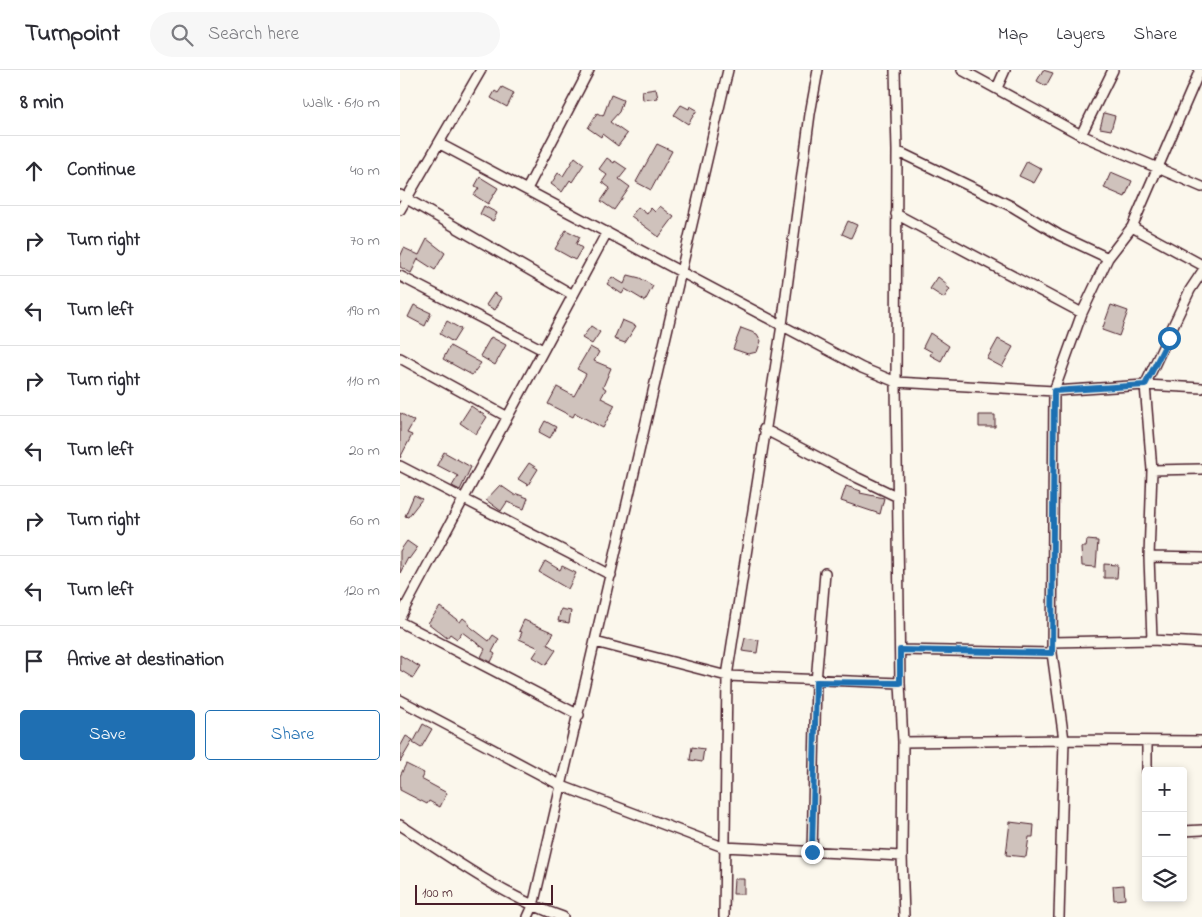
<!DOCTYPE html>
<html lang="en">
<head>
<meta charset="utf-8">
<style>
  :root { --surface:#fff; --page:#f7f7f7; --text:#2b2b33; --muted:#7c7c81; --line:#e1e1e2; --accent:#1f6fb2 }
  body { margin:0; font-family:"Indie Flower",sans-serif; background:var(--page); color:var(--text) }
  .controls { position:absolute; right:15px; bottom:15px; display:grid; overflow:hidden; border-radius:5px; box-shadow:0 2px 8px #0003 }
  .controls button { width:45px; height:45px; display:grid; place-items:center; padding:0; border:0; border-bottom:1px solid var(--line); background:var(--surface); color:var(--text); font:25px sans-serif }
  .scale { position:absolute; left:15px; bottom:12px; width:138px; box-sizing:border-box; padding-left:5px; border:2px solid #4a1f2b; border-top:0; font-size:14px; line-height:18px; white-space:nowrap; color:#4a1f2b; -webkit-text-stroke:4px #fbf7ec; paint-order:stroke }
  .stop { position:absolute; width:15px; height:15px; margin:-11px; border:4px solid #1f6fb2; border-radius:50%; background:#fff }
  .stop.end { background:#1f6fb2; border-color:#fff; box-shadow:0 1px 5px #0008 }
  .list { margin:0; padding:0; list-style:none }
  h2 { display:flex; justify-content:space-between; align-items:center; height:65px; margin:0; padding:0 20px; font-size:21px }
  h2 small { font-size:16px; font-weight:400; color:var(--muted) }
  .list li { display:grid; grid-template-columns:32px 1fr auto; gap:15px; align-items:center; box-sizing:border-box; height:70px; padding:0 20px; border-top:1px solid var(--line) }
  .list b { display:block; font-size:19px; white-space:nowrap }
  .list em { font-size:16px; font-style:normal; color:var(--muted) }
  .actions { display:flex; gap:10px; padding:15px 20px }
  .actions a { flex:1; padding:11px 0; border:1px solid var(--accent); border-radius:5px; text-align:center; font-size:18px; color:var(--accent) }
  .actions .main { background:var(--accent); color:#fff }
  .icon { flex:none; width:28px; height:28px; fill:none; stroke:currentColor; stroke-width:2; stroke-linecap:round; stroke-linejoin:round }
  .map { position:relative; flex:none; width:802px; height:847px; overflow:hidden }
  header { display:flex; align-items:center; gap:30px; box-sizing:border-box; height:70px; padding:0 25px; background:var(--surface); border-bottom:1px solid var(--line) }
  header strong { font-size:24px }
  nav { display:flex; gap:28px; margin-inline-start:auto; font-size:18px }
  .search { width:350px; height:45px; background:var(--page); display:flex; align-items:center; gap:12px; box-sizing:border-box; padding:0 18px; border-radius:28px; color:var(--muted); font-size:19px }
  main { display:flex }
  aside { flex:1; background:var(--surface) }
  .map>svg:first-child { display:block }
  .building { fill:#cfc2bc; stroke:#4a1f2b }
  .lines { fill:none; stroke-linecap:round; stroke-linejoin:round }
  .minor-casing { stroke:#4a1f2b; stroke-width:12 }
  .minor { stroke:#fbf7ec; stroke-width:9 }
  .route { stroke:#1f6fb2; stroke-width:6 }
</style>
</head>
<body>
<header>
<strong>Turnpoint</strong>
<div class="search"><svg class="icon" aria-label="search" viewBox="0 0 24 24"><circle cx="10" cy="10" r="6"/><path d="M15 15l6 6"/></svg>Search here</div>
<nav><a>Map</a><a>Layers</a><a>Share</a></nav>
</header>
<main>
<aside>
<h2>8 min<small>Walk · 610 m</small></h2>
<ul class="list">
<li><svg class="icon" aria-label="ahead" viewBox="0 0 24 24"><path d="M12 20V5M6 11l6-6 6 6"/></svg><div><b>Continue</b></div><em>40 m</em></li>
<li><svg class="icon" aria-label="right" viewBox="0 0 24 24"><path d="M7 20v-9h11M14 6l5 5-5 5"/></svg><div><b>Turn right</b></div><em>70 m</em></li>
<li><svg class="icon" aria-label="left" viewBox="0 0 24 24"><path d="M17 20v-9H6M10 6l-5 5 5 5"/></svg><div><b>Turn left</b></div><em>190 m</em></li>
<li><svg class="icon" aria-label="right" viewBox="0 0 24 24"><path d="M7 20v-9h11M14 6l5 5-5 5"/></svg><div><b>Turn right</b></div><em>110 m</em></li>
<li><svg class="icon" aria-label="left" viewBox="0 0 24 24"><path d="M17 20v-9H6M10 6l-5 5 5 5"/></svg><div><b>Turn left</b></div><em>20 m</em></li>
<li><svg class="icon" aria-label="right" viewBox="0 0 24 24"><path d="M7 20v-9h11M14 6l5 5-5 5"/></svg><div><b>Turn right</b></div><em>60 m</em></li>
<li><svg class="icon" aria-label="left" viewBox="0 0 24 24"><path d="M17 20v-9H6M10 6l-5 5 5 5"/></svg><div><b>Turn left</b></div><em>120 m</em></li>
<li><svg class="icon" aria-label="arrive" viewBox="0 0 24 24"><path d="M6 21V4h12l-3 4 3 4H6"/></svg><div><b>Arrive at destination</b></div></li>
</ul>
<div class="actions"><a class="main">Save</a><a>Share</a></div>
</aside>
<div class="map">
<svg width="802" height="847" viewBox="0 0 802 847">
  <rect width="100%" height="100%" fill="#fbf7ec"/>
  <filter id="ink" filterUnits="userSpaceOnUse"><feTurbulence type="fractalNoise" baseFrequency=".02" numOctaves="2"/><feDisplacementMap in="SourceGraphic" scale="10" xChannelSelector="R" yChannelSelector="G"/><feConvolveMatrix kernelMatrix="1 2 1 2 8 2 1 2 1" color-interpolation-filters="sRGB"/></filter>
  <g filter="url(#ink)">
    <!-- building -->
    <path class="building" d="M643,0L653,3L646,16L637,11Z
      M102,17L114,23L107,37L91,28L95,21L98,23Z
      M256,19L258,28L243,30L242,21Z
      M211,25L223,30L219,42L210,52L227,64L218,76L202,64L201,67L188,58L197,43L203,46Z
      M281,35L289,39L290,36L297,40L288,54L274,45Z
      M704,43L715,46L711,60L700,58Z
      M257,74L272,81L251,120L236,112Z
      M175,87L184,94L172,112L170,110L162,122L151,114L158,103L163,106Z
      M207,88L214,93L215,91L227,99L219,109L230,117L214,140L201,131L210,118L202,112L207,105L199,99Z
      M627,91L642,99L634,113L619,106Z
      M711,102L732,111L725,127L704,118Z
      M80,107L98,118L88,134L74,125L79,118L75,116Z
      M84,136L97,143L93,151L80,144Z
      M260,136L274,147L259,167L231,146L238,137L247,144L251,138L255,142Z
      M448,151L457,155L451,168L442,164Z
      M166,160L180,167L176,174L182,178L175,190L155,179Z
      M27,169L45,183L35,200L18,189L11,203L0,197V187L4,178L19,185Z
      M228,205L240,208L253,216L245,231L225,219L222,224L207,214L212,207L224,214Z
      M538,207L547,214L546,216L550,219L544,228L530,219Z
      M94,223L102,228L95,240L86,235Z
      M14,235L31,243L25,256L8,247Z
      M711,235L728,241L719,266L702,260Z
      M222,250L236,256L225,273L214,269Z
      M47,251L61,259L53,272L40,264Z
      M191,256L200,262L192,274L182,268Z
      M341,258L357,264L361,271L357,282L348,284L333,279Z
      M530,263L549,276L541,291L530,285L532,282L523,277Z
      M91,267L106,275L95,295L80,286Z
      M598,269L613,277L602,297L587,289Z
      M50,276L81,293L72,305L43,289Z
      M190,277L199,282L194,291L211,298L203,317L206,319L201,328L215,335L203,358L175,343L173,347L148,334L157,317L174,326L186,304L177,299Z
      M71,336L87,347L76,364L60,353Z
      M0,343L14,351L7,363L12,365L0,388Z
      M579,345H595V357H579Z
      M145,351L156,357L150,368L139,362Z
      M44,382L71,397L60,420L52,416L58,406L37,395Z
      M129,393L138,399L128,415L118,409Z
      M100,415L116,426L117,424L128,428L124,439L107,432L101,441L86,430Z
      M446,416L461,421L460,423L484,428L480,444L441,431Z
      M14,425L22,429L8,447L5,446Z
      M687,470L698,471L696,497L682,496L681,477H686Z
      M7,471L17,478L9,489L8,488L0,503V481Z
      M145,491L160,500L162,496L176,503L168,519L139,502Z
      M704,494L718,495L717,508H704Z
      M40,537L60,552L63,548L69,553L68,555L89,571L93,565L99,569L92,582L95,584L91,592L81,587L85,579L62,562L57,569L50,564L47,568L28,553Z
      M161,539L171,541L169,553L158,551Z
      M124,550L154,563L147,574L156,580L146,595L133,587L139,578L119,569L122,562L119,561Z
      M345,568L359,570L357,583L342,581Z
      M0,585L20,597L13,608L0,600Z
      M23,654L32,659L21,678L13,673Z
      M6,666L13,670L0,692V677Z
      M292,677L304,679L302,692L290,690Z
      M6,694L24,703L21,709L47,723L40,737L29,731L27,734L0,720V706Z
      M610,752L634,755L633,767H629L626,787L606,785Z
      M334,809H344V824H333Z
      M724,815L725,829L714,830L713,816Z"/>
    <g class="lines">
      <defs>
        <path id="minor" d="M495,0L497,81L496,312L500,613L503,672L502,786L504,847
          M562,0L681,65L802,117
          M597,18L605,0
          M681,65L713,0
          M40,74L462,298L496,312L654,321L745,315L802,318
          M497,81L613,137L659,165L708,188
          M127,119L189,0
          M0,125L173,225
          M0,140L81,0
          M496,144L682,243
          M732,157L802,195
          M0,206L143,280
          M0,288L106,346
          M364,359L458,408L498,427
          M0,396L211,505
          M752,400L802,399
          M749,487L802,488
          M0,547L207,162
          M0,552L179,645
          M752,570L749,487L752,400L745,315L790,220L802,202
          M195,572L327,606L500,613
          M652,572L752,570L802,573
          M500,580L652,583
          M0,630L162,716L323,777L502,786
          M747,671V701
          M503,672L664,670L802,671
          M0,755C52,788 104,827 163,847
          M783,761L802,760
          M412,782L416,612L425,503
          M128,847L133,836L328,0
          M324,847L327,606L382,255L410,44L418,0
          M659,847L664,670L652,583L654,321L682,243L708,188L732,157L800,0"/>
      </defs>
      <!-- minor casing -->
      <use href="#minor" class="minor-casing"/>
      <!-- minor -->
      <use href="#minor" class="minor"/>
    </g>
  </g>
  <g class="lines" filter="url(#ink)">
    <!-- route -->
    <path class="route" d="M412,782L416,612L500,613V580L652,583L654,321L745,315L769,268"/>
  </g>
</svg>
<div class="controls">
<button>+</button>
<button>−</button>
<button><svg class="icon" aria-label="layers" viewBox="0 0 24 24"><path d="M12 4l9 5-9 5-9-5zM3 14l9 5 9-5"/></svg></button>
</div>
<div class="scale">100 m</div>
<div class="stop" style="left:769px;top:268px"></div>
<div class="stop end" style="left:412px;top:782px"></div>
</div>
</main>
</body>
</html>
